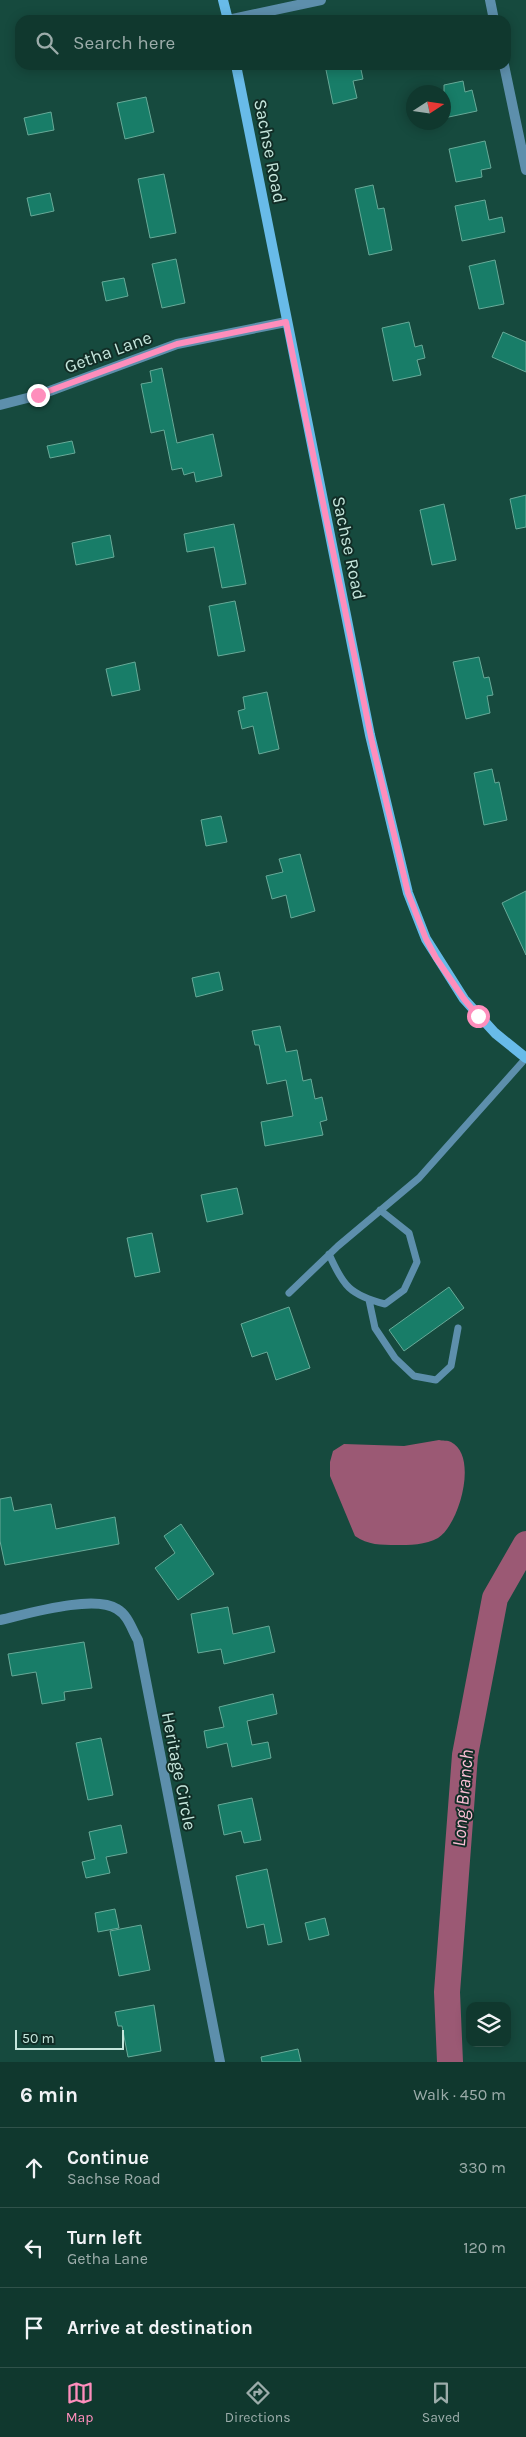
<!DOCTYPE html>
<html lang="en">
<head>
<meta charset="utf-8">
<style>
  :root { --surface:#10382e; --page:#1e433a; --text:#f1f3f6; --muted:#9cacaa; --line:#30524a; --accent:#fe8ebc }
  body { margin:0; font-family:Karla,sans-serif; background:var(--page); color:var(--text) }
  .controls { position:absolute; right:15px; bottom:15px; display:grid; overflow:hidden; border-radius:10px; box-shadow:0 2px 12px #0003 }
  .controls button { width:45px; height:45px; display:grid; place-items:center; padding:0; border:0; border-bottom:1px solid var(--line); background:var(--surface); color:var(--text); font:25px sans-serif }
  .compass { position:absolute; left:406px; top:85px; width:45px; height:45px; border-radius:50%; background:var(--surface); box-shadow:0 2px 12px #0003; rotate:78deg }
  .scale { position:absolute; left:15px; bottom:12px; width:109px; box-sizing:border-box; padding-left:5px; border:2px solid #c5e6dc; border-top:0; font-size:14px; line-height:18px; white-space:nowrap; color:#c5e6dc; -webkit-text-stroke:4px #112d26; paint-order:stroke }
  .stop { position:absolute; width:15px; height:15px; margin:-11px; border:4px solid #fe8ebc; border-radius:50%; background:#fff }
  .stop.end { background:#fe8ebc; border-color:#fff; box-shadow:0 1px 5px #0008 }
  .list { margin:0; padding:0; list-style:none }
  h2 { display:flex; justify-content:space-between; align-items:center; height:65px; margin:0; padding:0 20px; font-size:21px }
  h2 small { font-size:16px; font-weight:400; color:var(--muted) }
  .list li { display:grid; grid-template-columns:32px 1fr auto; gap:15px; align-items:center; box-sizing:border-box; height:80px; padding:0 20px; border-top:1px solid var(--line) }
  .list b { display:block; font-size:19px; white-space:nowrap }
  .list p { margin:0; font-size:16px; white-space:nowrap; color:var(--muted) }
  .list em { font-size:16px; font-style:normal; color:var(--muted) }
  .icon { flex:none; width:28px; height:28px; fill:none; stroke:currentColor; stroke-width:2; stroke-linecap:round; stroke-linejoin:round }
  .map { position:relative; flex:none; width:526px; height:2062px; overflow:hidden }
  .search { position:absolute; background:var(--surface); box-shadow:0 2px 12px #0003; left:15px; right:15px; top:15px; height:55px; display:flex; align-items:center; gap:12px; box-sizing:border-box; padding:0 18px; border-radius:15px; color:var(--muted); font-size:19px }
  .sheet { height:305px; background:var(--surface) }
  nav { display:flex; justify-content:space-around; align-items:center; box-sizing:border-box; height:70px; border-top:1px solid var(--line); background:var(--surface); font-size:14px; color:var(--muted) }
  nav a { display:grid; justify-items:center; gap:2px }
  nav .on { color:var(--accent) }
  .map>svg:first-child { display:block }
  .water { fill:#9b5974 }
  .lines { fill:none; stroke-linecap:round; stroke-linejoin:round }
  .river { stroke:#9b5974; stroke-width:26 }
  .building { fill:#187d68; stroke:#67aa98 }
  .service { stroke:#5d8fac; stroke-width:7 }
  .minor { stroke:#5d8fac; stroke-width:10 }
  .secondary { stroke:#68bbe9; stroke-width:10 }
  .route { stroke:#fe8ebc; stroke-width:6 }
  .labels { text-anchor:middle; stroke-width:4; stroke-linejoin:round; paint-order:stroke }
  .street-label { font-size:18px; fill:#c5e6dc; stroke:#112d26 }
  .water-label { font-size:19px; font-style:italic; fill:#fabed4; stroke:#112d26 }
</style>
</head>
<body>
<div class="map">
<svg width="526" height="2062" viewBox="0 0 526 2062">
  <rect width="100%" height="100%" fill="#164a3e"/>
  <!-- water -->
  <path class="water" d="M439,1440C442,1441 448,1440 451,1442C479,1456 459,1525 438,1538C426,1545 409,1545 396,1545C381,1545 368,1545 355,1536L330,1476V1462L333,1451L344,1444L404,1446Z"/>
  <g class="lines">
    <!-- river -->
    <path class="river" d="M450,2062L447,1992L465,1755L495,1598L526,1544"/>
  </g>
  <!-- building -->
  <path class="building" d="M325,65H360L363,79L353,81L357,98L333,104Z
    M463,81L465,92L472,90L477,111L444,118V85Z
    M146,97L154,132L125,139L117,103Z
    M51,112L54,130L28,135L24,118Z
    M485,141L491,168L481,170L482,177L456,182L449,149Z
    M164,174L176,233L150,238L138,179Z
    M373,185L378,209L384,208L392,250L369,255L355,189Z
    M50,193L54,211L31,216L27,198Z
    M485,200L489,220L502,217L505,232L462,241L455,206Z
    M176,259L185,303L162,308L152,264Z
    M495,260L504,304L479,309L469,266Z
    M124,278L128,296L106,301L102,282Z
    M409,322L415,347L422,345L425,358L417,360L421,375L393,381L382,328Z
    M503,332L526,342V372L492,357Z
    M162,368L177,443L213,434L222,476L196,482L194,472L184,475L182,468L172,470L164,430L151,433L141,384L152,382L150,371Z
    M72,441L75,453L50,458L47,446Z
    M526,495V527L516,529L510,499Z
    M444,504L456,560L432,565L420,510Z
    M234,524L246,584L222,588L214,547L187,552L184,534Z
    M110,535L114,557L76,565L72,543Z
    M235,601L245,651L218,656L209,606Z
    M479,657L484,678L489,677L493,695L487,696L490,713L466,719L453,662Z
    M135,662L140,690L112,696L106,669Z
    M267,692L279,749L259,754L253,726L242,729L238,711L245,709L243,697Z
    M492,769L495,783L499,782L507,820L484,825L474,773Z
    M221,816L227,842L206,846L201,820Z
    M300,854L315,911L291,918L286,895L272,899L266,876L283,872L279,859Z
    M526,891V955L502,903Z
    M219,972L223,990L196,997L192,978Z
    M280,1026L286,1052L297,1050L303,1081L311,1079L315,1099L322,1097L327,1120L320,1122L323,1135L265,1146L261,1122L293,1116L286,1080L267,1084L259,1045H255L252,1031Z
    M237,1188L243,1214L207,1222L201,1195Z
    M152,1233L160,1272L135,1277L127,1238Z
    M449,1287L464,1308L404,1351L389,1330Z
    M289,1307L310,1368L276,1380L267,1352L252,1357L241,1324Z
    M11,1497L14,1511L51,1504L56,1529L115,1517L119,1544L5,1565L0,1541V1499Z
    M181,1524L214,1574L178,1600L155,1568L175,1553L164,1536Z
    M228,1607L233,1634L269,1626L275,1652L224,1664L221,1649L198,1653L191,1614Z
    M84,1642L92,1688L64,1692L65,1700L42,1704L36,1672L12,1676L8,1654Z
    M273,1694L277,1714L247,1721L252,1745L268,1742L271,1758L232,1767L227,1743L207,1748L204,1731L224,1727L219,1707Z
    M101,1738L113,1795L88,1800L76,1743Z
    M252,1798L261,1840L244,1843L241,1831L224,1835L218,1805Z
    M121,1825L127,1853L106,1857L110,1873L86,1878L82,1862L95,1859L89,1832Z
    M267,1869L282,1942L268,1945L264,1924L247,1928L236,1876Z
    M115,1909L119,1928L98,1932L95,1913Z
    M325,1918L329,1935L309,1940L305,1923Z
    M141,1925L150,1970L119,1976L110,1931Z
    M154,2005L161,2051L128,2057L122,2026H118L115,2012Z
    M298,2049L301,2062H262L261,2057Z"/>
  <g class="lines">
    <!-- service -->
    <path class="service" d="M329,1254C343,1286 350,1295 385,1304L404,1290L417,1262L409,1233L380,1210
      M289,1293L338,1246L419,1178L526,1058
      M369,1300L375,1328L395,1358L414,1376L436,1380L451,1366L458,1328"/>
    <!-- minor -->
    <path class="minor" d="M490,0L494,20
      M228,20L321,0
      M504,65L526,170
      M0,405L39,395L177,344L286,322
      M0,1620C27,1614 94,1594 117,1609C128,1615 132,1630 138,1640L220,2062"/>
    <!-- secondary -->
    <path class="secondary" d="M223,0L228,20
      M236,65L370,735L408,893L426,939L464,999L495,1033L526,1058"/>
  </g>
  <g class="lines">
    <!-- route -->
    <path class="route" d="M38,395L177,344L286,322L372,742L408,893L426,939L436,958L464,999L478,1016"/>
  </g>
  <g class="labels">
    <!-- street labels -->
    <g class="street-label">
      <text transform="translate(270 151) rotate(79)" y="6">Sachse Road</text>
      <text transform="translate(108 352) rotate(-20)" y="6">Getha Lane</text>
      <text transform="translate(349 548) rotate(78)" y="6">Sachse Road</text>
      <text transform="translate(179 1771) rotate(79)" y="6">Heritage Circle</text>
    </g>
    <!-- water labels -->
    <g class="water-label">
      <text transform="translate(462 1798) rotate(-85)" y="7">Long Branch</text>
    </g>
  </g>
</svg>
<div class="controls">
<button><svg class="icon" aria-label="layers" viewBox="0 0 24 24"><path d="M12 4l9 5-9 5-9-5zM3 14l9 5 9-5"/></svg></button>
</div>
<svg class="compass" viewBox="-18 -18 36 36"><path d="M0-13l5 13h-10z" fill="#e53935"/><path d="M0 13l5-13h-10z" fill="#9cacaa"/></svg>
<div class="scale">50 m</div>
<div class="stop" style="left:478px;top:1016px"></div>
<div class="stop end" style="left:38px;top:395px"></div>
<div class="search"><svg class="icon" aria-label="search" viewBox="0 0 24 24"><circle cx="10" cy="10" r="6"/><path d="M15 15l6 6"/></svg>Search here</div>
</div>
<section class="sheet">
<h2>6 min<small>Walk · 450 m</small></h2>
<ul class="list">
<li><svg class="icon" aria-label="ahead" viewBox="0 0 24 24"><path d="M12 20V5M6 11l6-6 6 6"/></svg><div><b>Continue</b><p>Sachse Road</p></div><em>330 m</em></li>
<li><svg class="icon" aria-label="left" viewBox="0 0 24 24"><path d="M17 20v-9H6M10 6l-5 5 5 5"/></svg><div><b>Turn left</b><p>Getha Lane</p></div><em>120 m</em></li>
<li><svg class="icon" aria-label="arrive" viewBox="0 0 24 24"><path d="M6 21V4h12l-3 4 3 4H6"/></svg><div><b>Arrive at destination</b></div></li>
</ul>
</section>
<nav>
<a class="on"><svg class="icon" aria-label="map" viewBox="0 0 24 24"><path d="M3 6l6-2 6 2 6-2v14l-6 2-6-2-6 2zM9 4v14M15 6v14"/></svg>Map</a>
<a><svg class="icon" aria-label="directions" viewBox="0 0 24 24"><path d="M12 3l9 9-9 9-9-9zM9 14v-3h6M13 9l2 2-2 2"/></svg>Directions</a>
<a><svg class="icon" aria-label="saved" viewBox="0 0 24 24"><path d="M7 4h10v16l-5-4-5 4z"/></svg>Saved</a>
</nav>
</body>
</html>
